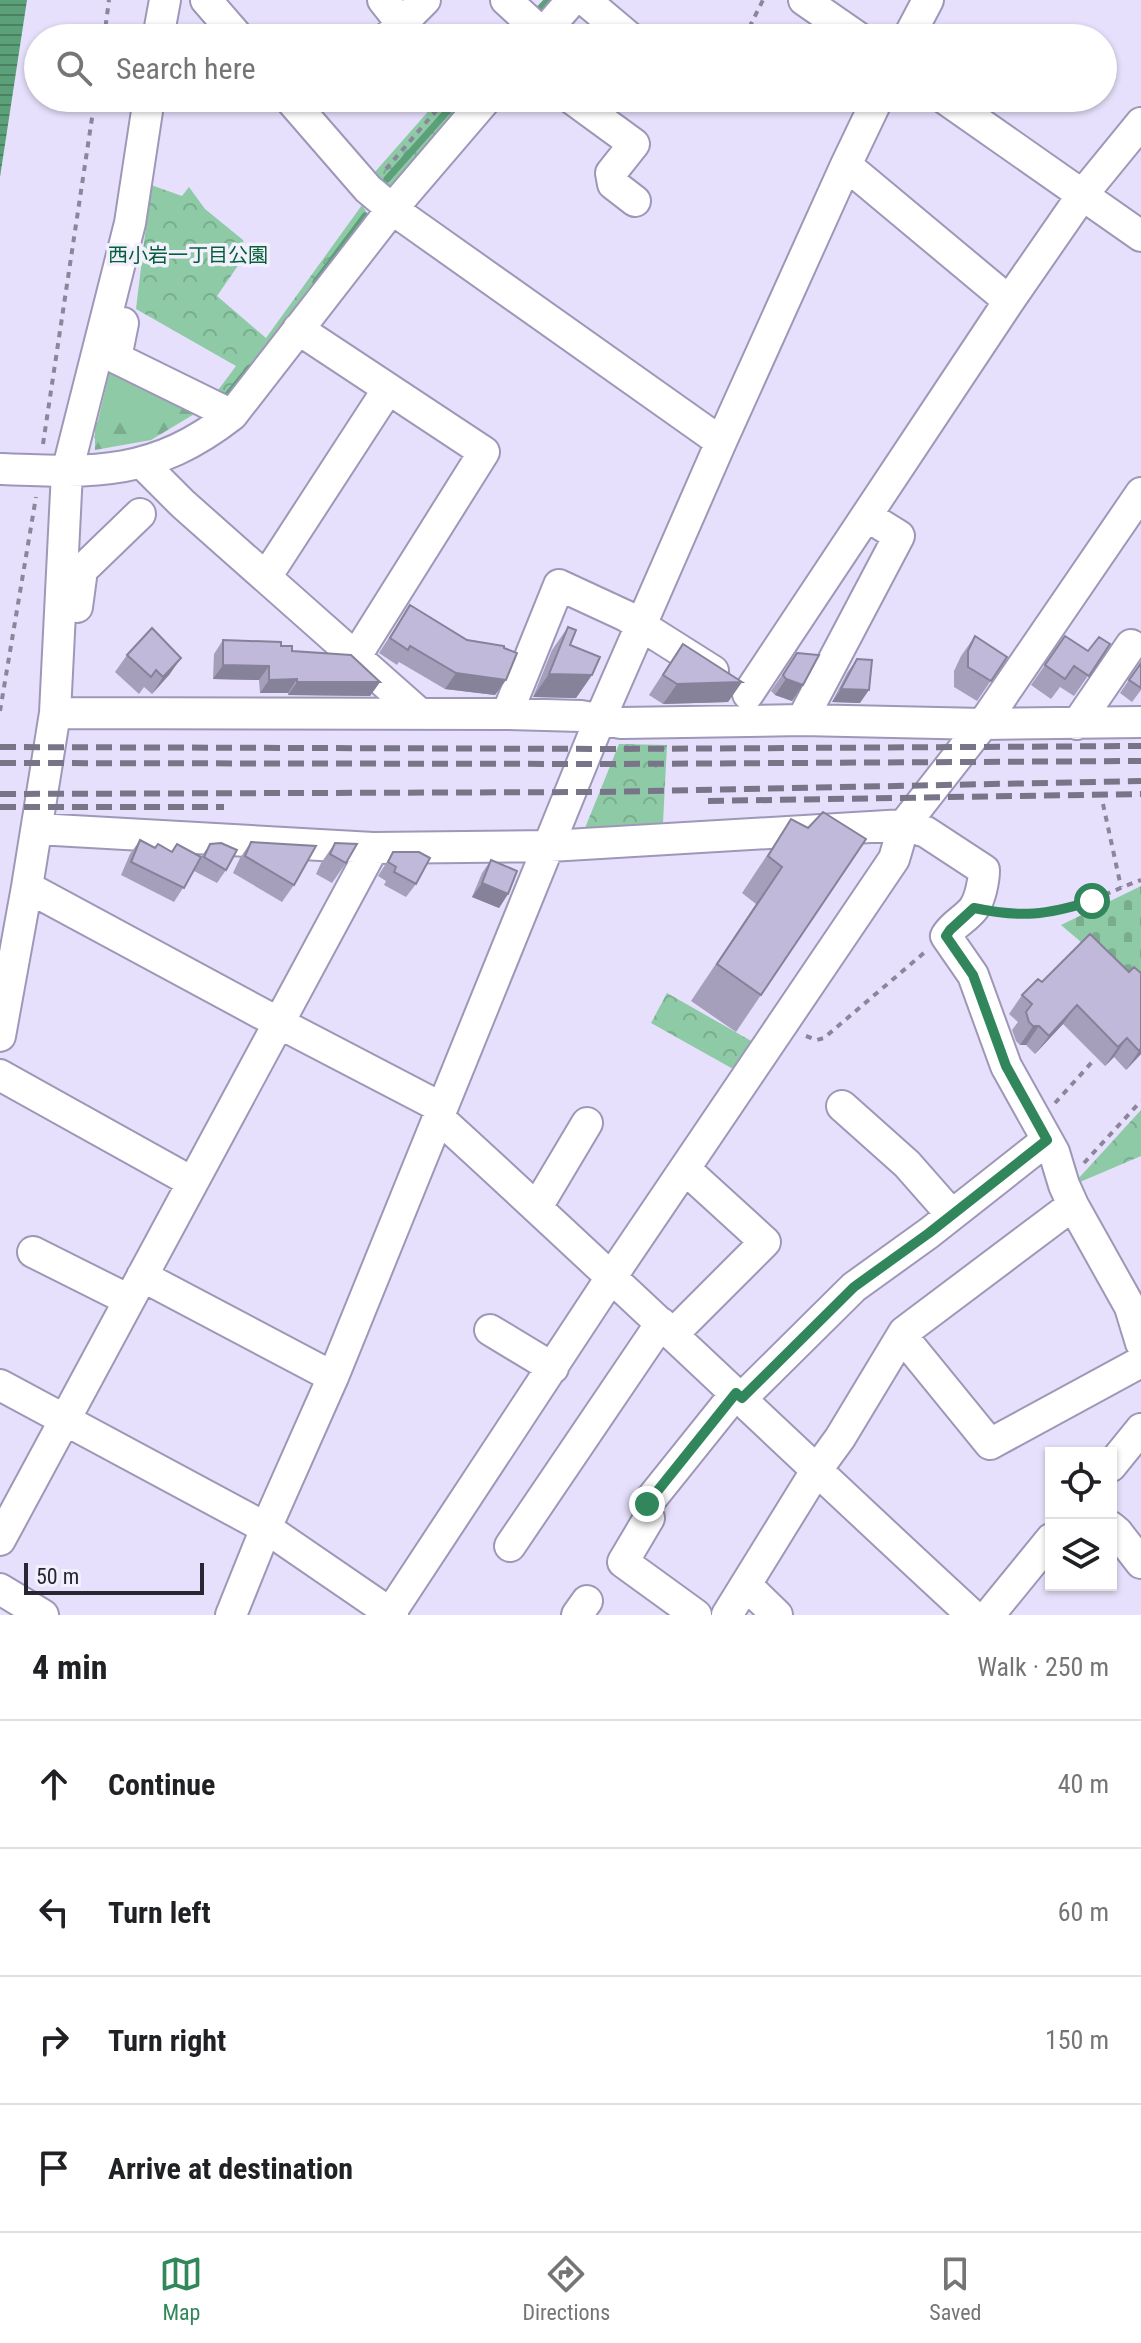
<!DOCTYPE html>
<html lang="en">
<head>
<meta charset="utf-8">
<style>
  :root { --surface:#fff; --page:#f6f6f6; --text:#202124; --muted:#757577; --line:#e0e0e0; --accent:#31875b }
  body { margin:0; font-family:"Roboto Condensed","Noto Sans JP",sans-serif; background:var(--page); color:var(--text) }
  .controls { position:absolute; right:24px; bottom:24px; display:grid; overflow:hidden; border-radius:0px; box-shadow:0 2px 6px #0004 }
  .controls button { width:72px; height:72px; display:grid; place-items:center; padding:0; border:0; border-bottom:2px solid var(--line); background:var(--surface); color:var(--text); font:40px sans-serif }
  .scale { position:absolute; left:24px; bottom:20px; width:180px; box-sizing:border-box; padding-left:8px; border:4px solid #292633; border-top:0; font-size:22px; line-height:28px; white-space:nowrap; color:#292633; -webkit-text-stroke:6px #f3f0fe; paint-order:stroke }
  .stop { position:absolute; width:24px; height:24px; margin:-18px; border:6px solid #31875b; border-radius:50%; background:#fff }
  .stop.end { background:#31875b; border-color:#fff; box-shadow:0 2px 8px #0008 }
  .list { margin:0; padding:0; list-style:none }
  h2 { display:flex; justify-content:space-between; align-items:center; height:104px; margin:0; padding:0 32px; font-size:34px }
  h2 small { font-size:26px; font-weight:400; color:var(--muted) }
  .list li { display:grid; grid-template-columns:52px 1fr auto; gap:24px; align-items:center; box-sizing:border-box; height:128px; padding:0 32px; border-top:2px solid var(--line) }
  .list b { display:block; font-size:30px; white-space:nowrap }
  .list em { font-size:26px; font-style:normal; color:var(--muted) }
  .icon { flex:none; width:44px; height:44px; fill:none; stroke:currentColor; stroke-width:2; stroke-linecap:round; stroke-linejoin:round }
  .map { position:relative; flex:none; width:1141px; height:1615px; overflow:hidden }
  .search { position:absolute; background:var(--surface); box-shadow:0 2px 6px #0004; left:24px; right:24px; top:24px; height:88px; display:flex; align-items:center; gap:20px; box-sizing:border-box; padding:0 28px; border-radius:44px; color:var(--muted); font-size:30px }
  .sheet { height:616px; background:var(--surface) }
  nav { display:flex; justify-content:space-around; align-items:center; box-sizing:border-box; height:112px; border-top:2px solid var(--line); background:var(--surface); font-size:22px; color:var(--muted) }
  nav a { display:grid; justify-items:center; gap:4px }
  nav .on { color:var(--accent) }
  .map>svg:first-child { display:block }
  .green { fill:#8dcaa5 }
  .forest { fill:url(#forest-firs) }
  .cemetery { fill:url(#cemetery-stones) }
  .park { fill:url(#park-crowns) }
  .water { fill:url(#water-rules) }
  .lines { fill:none; stroke-linecap:round; stroke-linejoin:round }
  .stream { stroke:#5ba078; stroke-width:7 }
  .minor-casing { stroke:#9e97b7; stroke-width:34 }
  .path { stroke:#8b869b; stroke-width:4; stroke-dasharray:6 6; stroke-linecap:butt }
  .minor { stroke:#fff; stroke-width:30 }
  .rail { stroke:#797588; stroke-width:6; stroke-dasharray:16 8; stroke-linecap:butt }
  .wall { fill:#a59fbb }
  .shaded-wall { fill:#868299 }
  .building { fill:#c0b9da; stroke:#868299; stroke-width:2 }
  .route { stroke:#31875b; stroke-width:10 }
  .labels { text-anchor:middle; stroke-width:7; stroke-linejoin:round; paint-order:stroke }
  .park-label { font-size:20px; fill:#075f39; stroke:#f3f0fe }
</style>
</head>
<body>
<div class="map">
<svg width="1141" height="1615" viewBox="0 0 1141 1615">
  <defs>
    <pattern id="forest-firs" width="22" height="20" patternUnits="userSpaceOnUse" patternTransform="scale(2)"><rect width="22" height="20" fill="#8dcaa5"/><path d="M5 1l3.5 6h-7zM16 11l3.5 6h-7z" fill="#7aad8e"/></pattern>
    <pattern id="cemetery-stones" width="16" height="16" patternUnits="userSpaceOnUse" patternTransform="scale(2)"><rect width="16" height="16" fill="#8dcaa5"/><path d="M2 7V4a2 2 0 0 1 4 0v3zM10 15v-3a2 2 0 0 1 4 0v3z" fill="#7aad8e"/></pattern>
    <pattern id="park-crowns" width="20" height="18" patternUnits="userSpaceOnUse" patternTransform="scale(2)"><rect width="20" height="18" fill="#8dcaa5"/><path d="M2 6a3 3 0 1 1 6 0M12 15a3 3 0 1 1 6 0" fill="none" stroke="#7aad8e"/></pattern>
    <pattern id="water-rules" width="6" height="5" patternUnits="userSpaceOnUse" patternTransform="scale(2)"><rect width="6" height="5" fill="#5ba078"/><path d="M0 2.5h6" fill="none" stroke="#4b8263"/></pattern>
  </defs>
  <rect width="100%" height="100%" fill="#e6e0fc"/>
  <!-- green -->
  <path class="green" d="M111,365L193,403L99,439L94,438Z"/>
  <!-- forest -->
  <path class="forest" d="M182,396L196,413L151,440L95,450V422L146,419Z"/>
  <!-- cemetery -->
  <path class="cemetery" d="M1141,886V993L1061,925Z"/>
  <!-- park -->
  <path class="park" d="M440,98H472L395,186L382,184L374,173Z
    M151,185L182,196L189,187L205,209L243,240L246,254L217,296L266,338L362,205L369,216L233,396L213,397L236,366L136,309Z
    M619,744L667,745L663,823L585,828Z
    M667,993L760,1046L742,1074L651,1023Z
    M1141,1110V1156L1080,1182L1077,1180Z"/>
  <!-- water -->
  <path class="water" d="M0,0H27L0,177Z"/>
  <g class="lines">
    <!-- stream -->
    <path class="stream" d="M534,15L548,0
      M513,38L523,26
      M387,179L459,98
      M316,282L365,216
      M227,396L250,368"/>
    <defs>
      <path id="minor" d="M206,0L239,38
        M383,0L413,38
        M506,0L543,34
        M585,0L630,38
        M804,0L859,38
        M158,38L165,0
        M387,38L425,0
        M539,38L572,0
        M908,38L928,0
        M149,98L130,223L67,472L55,713L27,887L279,1023L442,1108
        M289,98L368,189L392,209L721,442
        M571,98L634,144L611,173L613,184L635,201
        M944,98L1141,236
        M846,165L1009,301
        M123,323L116,358L232,415
        M298,329L484,452L356,656
        M142,463L183,504L420,714
        M0,469C95,473 154,476 232,415L392,209L487,98
        M266,577L388,389
        M77,607L82,570L140,514
        M748,694L1009,301L1083,194L1141,123
        M55,713L507,714L581,716L621,723L802,720L983,724L1141,722
        M507,714L559,585L626,616L713,671
        M802,720L899,536L867,516
        M1077,724L1131,645
        M37,829L373,848L550,846L904,825L926,832L984,870C984,881 980,899 974,908C966,919 953,924 946,936L973,975L1006,1066L1054,1152L1064,1185L1073,1205L1130,1307L1141,1343
        M0,1036L27,887
        M0,1075L192,1182
        M842,1106L907,1164L951,1214
        M438,1117C618,1281 793,1450 972,1615
        M537,1207L587,1123
        M33,1252L129,1300
        M142,1276L333,1377
        M490,1330L553,1368
        M673,1334L765,1242L685,1169
        M902,1336L990,1444L1141,1362
        M0,1385L266,1528L393,1615
        M742,1398L854,1287L929,1233L1047,1140
        M1111,1466L1141,1429
        M647,1504L736,1393
        M649,1518L623,1562L696,1615
        M1111,1527L1117,1532L1141,1563
        M0,1540L373,848
        M510,1546L661,1323
        M746,1585L777,1615
        M0,1589L43,1615
        M231,1615L266,1528L333,1377L600,719L721,442L846,165L878,98
        M389,1615L612,1276L894,859L904,825L983,724L1141,493
        M577,1615L587,1601
        M727,1615L816,1471L840,1438L904,1332L1073,1205
        M989,1615L1051,1539"/>
    </defs>
    <!-- minor casing -->
    <use href="#minor" class="minor-casing"/>
    <!-- path -->
    <path class="path" d="M104,38L109,0
      M744,38L763,0
      M698,98L702,101L711,100L712,98
      M386,169L447,98
      M43,444L95,98
      M0,711L36,497
      M1103,804L1121,887
      M1000,913C1011,914 1022,916 1032,915C1071,913 1105,893 1141,880
      M806,1036L817,1040L824,1038L925,952
      M1055,1103L1093,1061
      M1084,1163L1141,1101"/>
    <!-- minor -->
    <use href="#minor" class="minor"/>
    <!-- rail -->
    <path class="rail" d="M0,747L618,749L1141,746
      M0,763L612,764L1141,761
      M0,794L599,792L1141,781
      M708,801L1141,794
      M0,807H224"/>
  </g>
  <!-- wall -->
  <path class="wall" d="M410,605L467,640L506,680L495,695L445,689L399,662L397,665L379,653Z
    M568,627L570,645L592,675L576,698L533,697L552,650Z
    M975,636L1007,657L977,701L954,687V671L961,656Z
    M1065,636L1088,651L1110,644L1074,696L1060,687L1051,699L1031,685Z
    M223,640L292,651L380,682L370,696L288,695V693H260L259,680L213,679L214,654Z
    M683,644L742,682L728,702L663,704L649,695L669,664Z
    M797,653L803,685L792,701L775,695L771,691Z
    M127,655L181,658L169,675L152,694L144,687L139,694L115,672Z
    M857,659L860,703L832,702L847,673Z
    M1141,662V690L1132,702L1120,693Z
    M791,819L761,995L736,1032L691,1001L756,904L742,893Z
    M140,840L155,848L171,852L177,844L201,857L210,844L226,870L217,883L194,871L174,902L121,875L130,854Z
    M251,842L294,885L282,902L233,873L240,858Z
    M335,843L346,863L332,883L316,874L321,863Z
    M393,852L416,884L406,897L384,885L386,881L378,876Z
    M491,860L508,894L499,908L472,897L482,873Z
    M1090,934L1141,1054L1126,1070L1114,1057L1105,1066L1063,1024L1035,1054L1026,1045H1020L1016,1041L1012,1030L1018,1022L1009,1014L1022,995L1042,982Z"/>
  <!-- shaded-wall -->
  <path class="shaded-wall" d="M181,658L169,675L152,694L163,677Z
    M223,665L269,666L259,680L213,679Z
    M456,673L506,680L495,695L445,689Z
    M549,674L592,675L576,698L533,697Z
    M297,679L288,693H260L269,680Z
    M786,679L803,685L792,701L775,695Z
    M297,682H380L370,696L288,695Z
    M742,682L728,702L663,704L677,684Z
    M841,689L869,690L860,703L832,702Z
    M482,883L508,894L499,908L472,897Z
    M1077,1005L1063,1024L1035,1054L1049,1036Z
    M1033,1026H1039L1026,1045H1020Z
    M1127,1038L1114,1057L1105,1066L1118,1047Z
    M1141,1048V1054L1126,1070L1139,1051Z"/>
  <!-- building -->
  <path class="building" d="M410,605L467,640L504,646V648L517,653L506,680L456,673L410,646L408,650L390,638Z
    M568,627L576,630L570,645L600,657L592,675L549,674Z
    M152,628L181,658L163,677L156,670L151,677L127,655Z
    M975,636L1007,657L991,681L968,667V651Z
    M1065,636L1088,651L1099,637L1110,644L1089,676L1074,666L1065,679L1045,665Z
    M223,640L281,642V646H292V651L351,655L380,682H297V679L269,680V666L223,665Z
    M683,644L742,682L677,684L663,675Z
    M797,653L819,655L803,685L786,679L783,675Z
    M857,659L872,660L869,690L841,689Z
    M1141,663V688L1129,680Z
    M823,812L866,839L761,995L717,964L782,867L768,856L791,819L808,828Z
    M140,840L155,848L158,844L172,852L177,844L201,857L184,888L131,862Z
    M251,842L316,846L294,885L245,856Z
    M221,843L237,850L226,870L204,857L210,844Z
    M335,843L357,844L346,863L330,854Z
    M393,852H419L430,858L416,884L394,872L396,867L388,862Z
    M491,860L517,871L508,894L482,883Z
    M1090,934L1129,972L1134,967L1141,973V1048L1139,1051L1127,1038L1118,1047L1077,1005L1049,1036L1039,1026H1033L1029,1022L1026,1012L1032,1004L1022,995L1038,979L1042,982Z"/>
  <g class="lines">
    <!-- route -->
    <path class="route" d="M647,1504L736,1393L742,1398L854,1287L929,1233L1047,1140L1006,1066L973,975L946,936L950,930L974,908C1022,918 1046,915 1092,901"/>
  </g>
  <g class="labels">
    <!-- park labels -->
    <g class="park-label">
      <text x="188" y="262">西小岩一丁目公園</text>
    </g>
  </g>
</svg>
<div class="controls">
<button><svg class="icon" aria-label="locate" viewBox="0 0 24 24"><circle cx="12" cy="12" r="6"/><path d="M12 2v4M12 18v4M2 12h4M18 12h4"/></svg></button>
<button><svg class="icon" aria-label="layers" viewBox="0 0 24 24"><path d="M12 4l9 5-9 5-9-5zM3 14l9 5 9-5"/></svg></button>
</div>
<div class="scale">50 m</div>
<div class="stop" style="left:1092px;top:901px"></div>
<div class="stop end" style="left:647px;top:1504px"></div>
<div class="search"><svg class="icon" aria-label="search" viewBox="0 0 24 24"><circle cx="10" cy="10" r="6"/><path d="M15 15l6 6"/></svg>Search here</div>
</div>
<section class="sheet">
<h2>4 min<small>Walk · 250 m</small></h2>
<ul class="list">
<li><svg class="icon" aria-label="ahead" viewBox="0 0 24 24"><path d="M12 20V5M6 11l6-6 6 6"/></svg><div><b>Continue</b></div><em>40 m</em></li>
<li><svg class="icon" aria-label="left" viewBox="0 0 24 24"><path d="M17 20v-9H6M10 6l-5 5 5 5"/></svg><div><b>Turn left</b></div><em>60 m</em></li>
<li><svg class="icon" aria-label="right" viewBox="0 0 24 24"><path d="M7 20v-9h11M14 6l5 5-5 5"/></svg><div><b>Turn right</b></div><em>150 m</em></li>
<li><svg class="icon" aria-label="arrive" viewBox="0 0 24 24"><path d="M6 21V4h12l-3 4 3 4H6"/></svg><div><b>Arrive at destination</b></div></li>
</ul>
</section>
<nav>
<a class="on"><svg class="icon" aria-label="map" viewBox="0 0 24 24"><path d="M3 6l6-2 6 2 6-2v14l-6 2-6-2-6 2zM9 4v14M15 6v14"/></svg>Map</a>
<a><svg class="icon" aria-label="directions" viewBox="0 0 24 24"><path d="M12 3l9 9-9 9-9-9zM9 14v-3h6M13 9l2 2-2 2"/></svg>Directions</a>
<a><svg class="icon" aria-label="saved" viewBox="0 0 24 24"><path d="M7 4h10v16l-5-4-5 4z"/></svg>Saved</a>
</nav>
</body>
</html>
